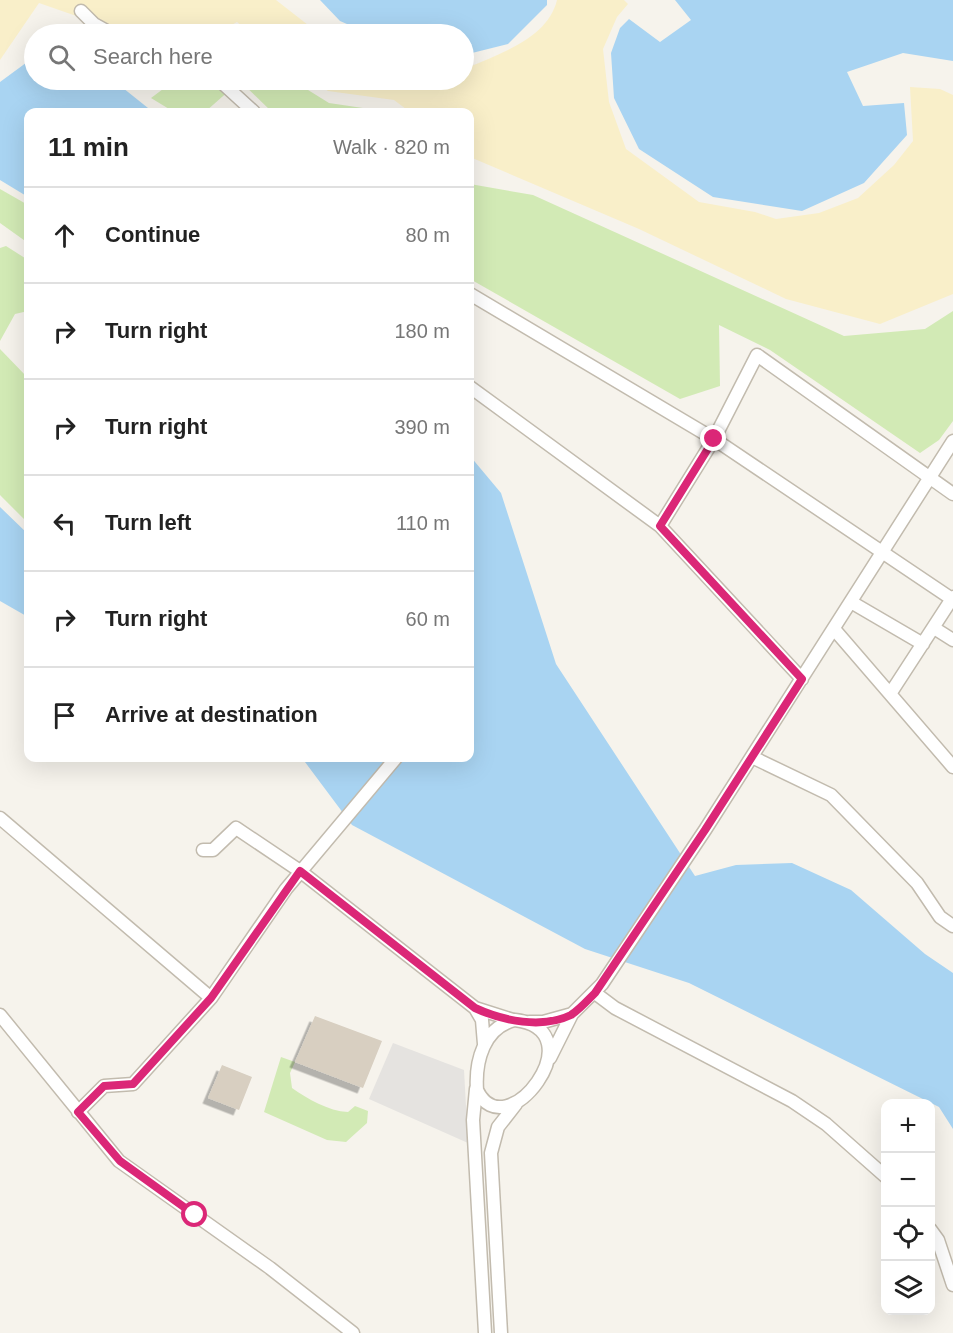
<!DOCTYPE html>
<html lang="en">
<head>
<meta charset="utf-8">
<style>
  :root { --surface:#fff; --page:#f6f6f6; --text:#222; --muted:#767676; --line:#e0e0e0 }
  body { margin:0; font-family:Arial,sans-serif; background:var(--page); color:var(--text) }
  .controls { position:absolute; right:18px; bottom:18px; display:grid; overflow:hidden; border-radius:12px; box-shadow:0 6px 24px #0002 }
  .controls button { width:54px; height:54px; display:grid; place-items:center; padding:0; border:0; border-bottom:2px solid var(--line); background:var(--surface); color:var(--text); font:30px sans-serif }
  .stop { position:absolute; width:18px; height:18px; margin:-14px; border:4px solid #db2777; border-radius:50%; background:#fff }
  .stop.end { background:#db2777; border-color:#fff; box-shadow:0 2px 6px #0008 }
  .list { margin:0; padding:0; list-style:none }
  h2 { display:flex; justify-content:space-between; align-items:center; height:78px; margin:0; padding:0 24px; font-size:26px }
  h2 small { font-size:20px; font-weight:400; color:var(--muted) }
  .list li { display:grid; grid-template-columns:39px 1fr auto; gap:18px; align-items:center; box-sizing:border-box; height:96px; padding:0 24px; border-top:2px solid var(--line) }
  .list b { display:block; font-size:22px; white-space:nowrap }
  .list em { font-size:20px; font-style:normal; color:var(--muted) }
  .icon { flex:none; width:33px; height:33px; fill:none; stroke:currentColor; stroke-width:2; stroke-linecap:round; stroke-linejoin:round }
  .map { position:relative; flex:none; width:953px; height:1333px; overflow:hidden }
  .search { position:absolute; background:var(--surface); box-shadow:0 6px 24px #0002; left:24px; top:24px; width:450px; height:66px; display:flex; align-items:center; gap:15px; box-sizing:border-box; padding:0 21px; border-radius:33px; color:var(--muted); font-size:22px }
  .panel { position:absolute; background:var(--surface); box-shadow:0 6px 24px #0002; left:24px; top:108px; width:450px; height:654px; border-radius:12px }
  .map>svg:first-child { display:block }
  .green { fill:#d2eab5 }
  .sand { fill:#f9efc9 }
  .parking { fill:#e5e3e0 }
  .water { fill:#a9d4f2 }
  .building { fill:#d8cfc1; filter:url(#shadow) }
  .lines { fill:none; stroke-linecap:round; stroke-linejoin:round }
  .minor-casing { stroke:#c2bbae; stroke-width:15 }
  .minor { stroke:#fff; stroke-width:12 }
  .route { stroke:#db2777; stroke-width:8 }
</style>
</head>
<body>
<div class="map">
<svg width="953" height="1333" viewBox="0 0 953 1333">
  <defs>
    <filter id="shadow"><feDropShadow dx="-5.5" dy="5.5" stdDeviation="0" flood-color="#0004"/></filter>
  </defs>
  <rect width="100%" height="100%" fill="#f6f3ec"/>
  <!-- green -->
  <path class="green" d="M175,80H292L329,103L390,112H272L240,81L205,112H174L151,98Z
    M470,184L533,195L844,336L925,329L953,311V421L939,440L920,453L770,350L719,325L720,386L680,399L470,279Z
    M0,189L28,205V243L0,223Z
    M6,246L28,260V311L15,314L0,341V248Z
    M0,349L28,378V523L0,495Z
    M281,1057L295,1062L290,1073L292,1088C308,1099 328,1111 348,1112L355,1106L368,1111L367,1123L346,1142L327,1140L264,1112Z"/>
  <!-- sand -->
  <path class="sand" d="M0,0H276L308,25L330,34H251L237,22L215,34H128L39,3L0,60Z
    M557,0H624L628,4L617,17L603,49L609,102L626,149L699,202L755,212L776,219L819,213L858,198L894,165L913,141L910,87L940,89L953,95V294L880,324L786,299L639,229L470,157V112H410L394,100L328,91L310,80H464V67H469C501,53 548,38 557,0Z"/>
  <!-- parking -->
  <path class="parking" d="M393,1043L464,1070L468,1143L369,1099Z"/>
  <!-- water -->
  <path class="water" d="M320,0H547V5L508,44L464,55V34H370L340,21Z
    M675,0H953V61L903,53L847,72L863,106L904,103L907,135L864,183L802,211L713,197L639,149L614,98L611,53L620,28L629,19L660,42L691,20Z
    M34,57V80H113L153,112H28V197L0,180V82Z
    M470,456L501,493L556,664L695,876L736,865L792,863L851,890L925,954L953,973V1129L939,1107L689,983L585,949L352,825L302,758H398L403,761L408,758H470Z
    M0,507L28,534V617L0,601Z"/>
  <!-- building -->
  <path class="building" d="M315,1016L382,1041L363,1088L295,1062Z
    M222,1065L252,1077L239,1110L208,1098Z"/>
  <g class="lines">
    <defs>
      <path id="minor" d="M81,11L94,24L112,34
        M219,80L254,112
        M470,294L714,439L952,599
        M470,387L660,526L802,679
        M660,526L714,439L757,355L953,494
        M851,602L923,644
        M934,628L953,640
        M834,629L953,767
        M890,694L953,597
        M752,757L831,795L917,883L940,917L953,926
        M0,818L211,998
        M203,850H213L236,828L300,871L475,1008
        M595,993L615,1008L792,1101L826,1124L886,1177
        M572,1014L602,984L705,830L953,441
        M0,1015L119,1161L270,1268L353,1333
        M515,1020C598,1030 505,1151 477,1090C475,1061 484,1027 515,1020Z
        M529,1022H543L572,1014L550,1058
        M484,1044L482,1020L475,1008L513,1020
        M476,1089L473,1120L485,1333
        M78,1112L104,1086L133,1084L211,998L286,889L396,758
        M930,1229L938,1240L953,1285
        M501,1333L491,1153L498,1127L516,1104"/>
    </defs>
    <!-- minor casing -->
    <use href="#minor" class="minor-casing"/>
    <!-- minor -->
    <use href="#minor" class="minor"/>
  </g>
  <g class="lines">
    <!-- route -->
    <path class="route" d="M195,1215L120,1161L78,1112L104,1086L133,1084L211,998L300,871L475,1008C503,1021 542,1029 571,1015C579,1010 588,1000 595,993L705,830L802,679L660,526L714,439"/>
  </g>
</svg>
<div class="controls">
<button>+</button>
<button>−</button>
<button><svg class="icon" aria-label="locate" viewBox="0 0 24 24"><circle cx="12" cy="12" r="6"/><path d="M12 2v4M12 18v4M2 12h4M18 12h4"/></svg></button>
<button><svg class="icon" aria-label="layers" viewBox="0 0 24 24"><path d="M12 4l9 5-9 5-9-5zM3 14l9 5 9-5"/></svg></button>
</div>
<div class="stop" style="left:195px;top:1215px"></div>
<div class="stop end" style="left:714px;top:439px"></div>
<div class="search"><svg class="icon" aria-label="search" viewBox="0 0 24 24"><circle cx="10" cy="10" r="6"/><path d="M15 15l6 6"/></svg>Search here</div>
<section class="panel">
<h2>11 min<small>Walk · 820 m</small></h2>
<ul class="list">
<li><svg class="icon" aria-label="ahead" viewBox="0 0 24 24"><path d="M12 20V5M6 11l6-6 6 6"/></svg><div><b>Continue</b></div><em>80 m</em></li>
<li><svg class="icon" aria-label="right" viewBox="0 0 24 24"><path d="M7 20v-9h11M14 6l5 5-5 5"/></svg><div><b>Turn right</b></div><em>180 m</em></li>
<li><svg class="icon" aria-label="right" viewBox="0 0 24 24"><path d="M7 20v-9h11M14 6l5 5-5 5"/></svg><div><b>Turn right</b></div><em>390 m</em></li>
<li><svg class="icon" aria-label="left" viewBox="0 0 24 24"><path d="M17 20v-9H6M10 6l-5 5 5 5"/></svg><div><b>Turn left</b></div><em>110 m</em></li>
<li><svg class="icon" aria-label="right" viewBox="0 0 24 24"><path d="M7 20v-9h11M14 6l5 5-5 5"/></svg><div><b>Turn right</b></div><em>60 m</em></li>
<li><svg class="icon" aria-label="arrive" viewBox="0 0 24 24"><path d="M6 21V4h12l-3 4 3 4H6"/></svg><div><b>Arrive at destination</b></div></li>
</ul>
</section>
</div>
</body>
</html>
